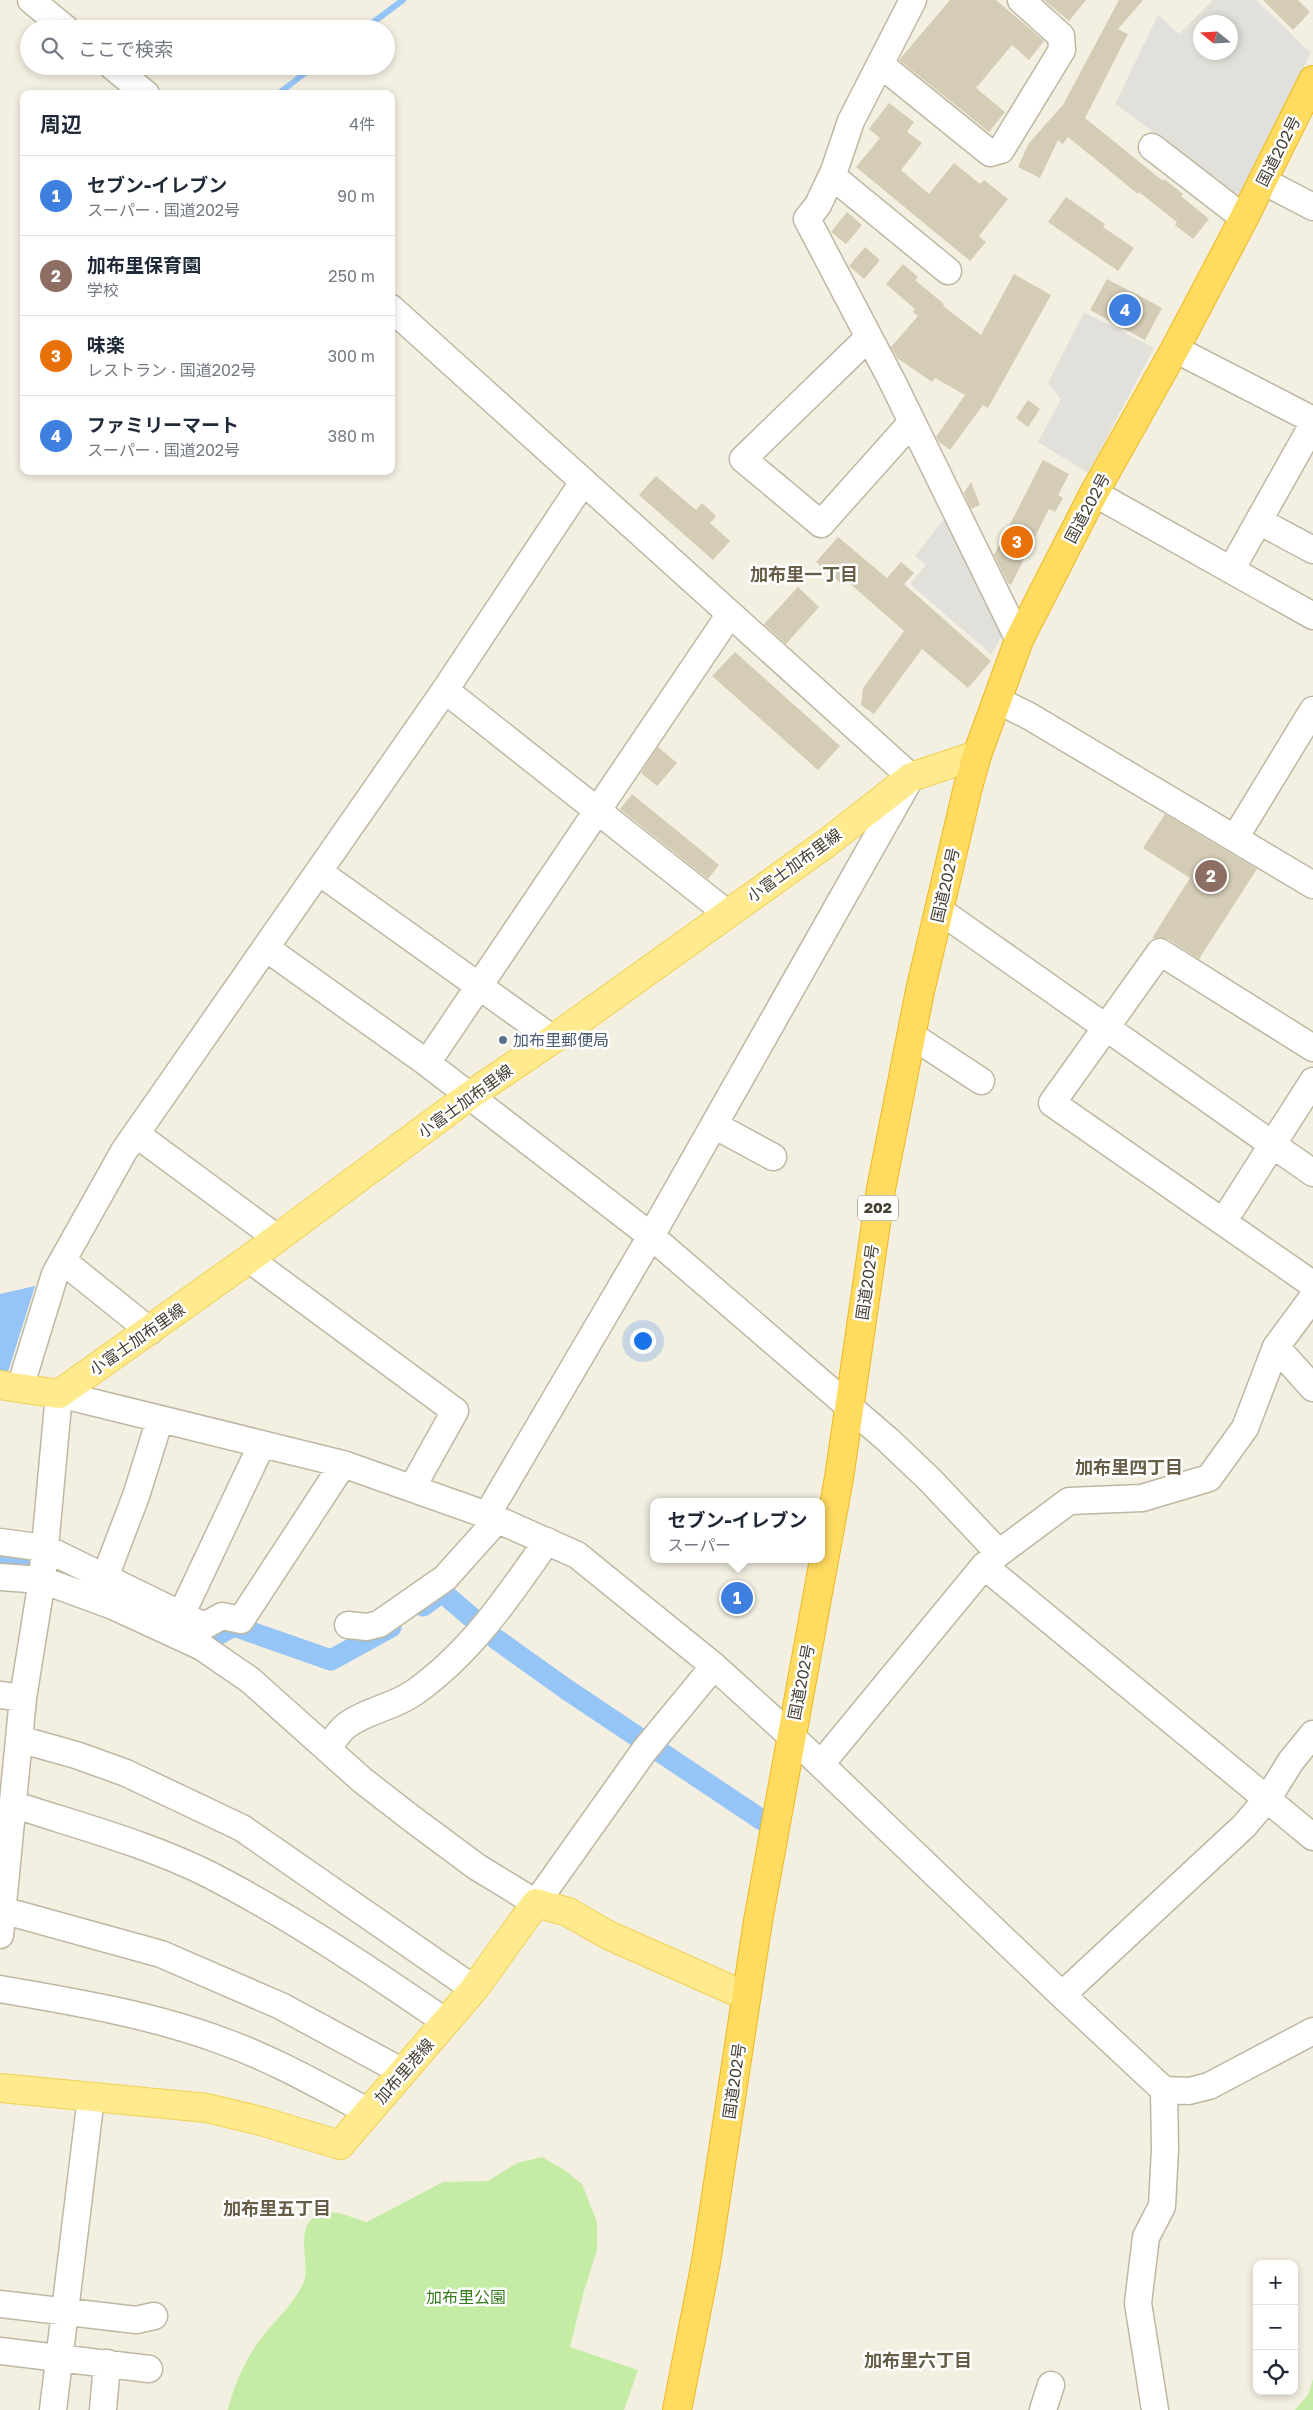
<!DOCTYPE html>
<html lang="ja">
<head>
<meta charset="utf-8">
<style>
  :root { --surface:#fff; --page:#f6f6f7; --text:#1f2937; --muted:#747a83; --line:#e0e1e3; --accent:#0f766e }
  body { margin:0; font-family:"Golos Text","Noto Sans JP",sans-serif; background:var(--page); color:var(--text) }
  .controls { position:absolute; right:15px; bottom:15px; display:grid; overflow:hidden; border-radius:10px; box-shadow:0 2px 8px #0003 }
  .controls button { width:45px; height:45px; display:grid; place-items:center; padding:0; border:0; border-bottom:1px solid var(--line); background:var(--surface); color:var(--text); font:25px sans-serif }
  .compass { position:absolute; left:1193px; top:15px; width:45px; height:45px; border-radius:50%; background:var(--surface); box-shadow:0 2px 8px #0003; rotate:288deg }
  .you { position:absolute; left:642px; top:1340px; width:18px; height:18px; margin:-12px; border:4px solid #fff; border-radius:50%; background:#1a73e8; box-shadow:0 0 0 8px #1a73e833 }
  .badge { display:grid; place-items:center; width:32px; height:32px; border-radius:50%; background:var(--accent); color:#fff; font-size:16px; font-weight:700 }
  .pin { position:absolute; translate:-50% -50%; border:2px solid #fff; box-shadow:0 1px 5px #0006 }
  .popup { position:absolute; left:650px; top:1498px; width:175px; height:65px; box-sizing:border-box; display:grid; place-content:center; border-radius:10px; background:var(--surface); filter:drop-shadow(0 1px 4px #0005); font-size:16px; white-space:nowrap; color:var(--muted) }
  .popup b { font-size:19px; color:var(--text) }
  .popup::after { content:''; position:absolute; left:50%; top:100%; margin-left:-10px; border:10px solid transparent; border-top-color:var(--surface) }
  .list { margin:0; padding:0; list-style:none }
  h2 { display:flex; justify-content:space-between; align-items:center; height:65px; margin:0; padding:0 20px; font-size:21px }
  h2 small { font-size:16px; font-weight:400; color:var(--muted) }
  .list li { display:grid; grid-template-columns:32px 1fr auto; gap:15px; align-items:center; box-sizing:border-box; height:80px; padding:0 20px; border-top:1px solid var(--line) }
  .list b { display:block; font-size:19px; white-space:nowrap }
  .list p { margin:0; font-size:16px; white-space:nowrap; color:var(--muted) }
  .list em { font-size:16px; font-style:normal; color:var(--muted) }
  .icon { flex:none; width:28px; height:28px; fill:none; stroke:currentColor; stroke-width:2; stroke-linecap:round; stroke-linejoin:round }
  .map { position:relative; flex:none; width:1313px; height:2410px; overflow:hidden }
  .search { position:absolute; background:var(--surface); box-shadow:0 2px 8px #0003; left:20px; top:20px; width:375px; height:55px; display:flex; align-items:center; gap:12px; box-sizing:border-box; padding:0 18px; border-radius:28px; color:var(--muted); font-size:19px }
  .panel { position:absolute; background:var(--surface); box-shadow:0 2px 8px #0003; left:20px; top:90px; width:375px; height:385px; border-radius:10px }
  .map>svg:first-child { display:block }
  .green { fill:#c4eca4 }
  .parking { fill:#e2e0da; fill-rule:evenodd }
  .water { fill:#95c5f7 }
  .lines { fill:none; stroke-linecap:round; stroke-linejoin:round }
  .stream { stroke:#95c5f7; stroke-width:6 }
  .canal { stroke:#95c5f7; stroke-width:21 }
  .building { fill:#d4ccb5 }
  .minor-casing { stroke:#beb8a3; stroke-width:29 }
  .major-casing { stroke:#f0d152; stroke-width:30 }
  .highway-casing { stroke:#edb820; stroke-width:30 }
  .minor { stroke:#fff; stroke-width:26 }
  .major { stroke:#ffeb8d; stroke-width:28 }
  .highway { stroke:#ffdb5f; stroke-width:28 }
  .service-dot { fill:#5c6f8a; stroke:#fff; stroke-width:2 }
  .labels { text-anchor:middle; stroke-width:5; stroke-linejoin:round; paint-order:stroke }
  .shield { fill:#fff; stroke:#7c796f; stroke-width:1 }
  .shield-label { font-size:15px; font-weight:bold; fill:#443f31 }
  .street-label { font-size:16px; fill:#443f31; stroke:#fff }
  .service-label { font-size:16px; fill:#4e5e75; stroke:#fff; text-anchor:start }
  .park-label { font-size:16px; fill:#387b1f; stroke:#fff }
  .neighbourhood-label { font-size:18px; font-weight:bold; fill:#685e47; stroke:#fff }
</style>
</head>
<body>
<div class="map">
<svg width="1313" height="2410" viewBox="0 0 1313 2410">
  <rect width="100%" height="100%" fill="#f3efe1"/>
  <!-- green -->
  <path class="green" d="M542,2157L563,2169L582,2184L597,2222V2250L584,2291L570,2347L638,2370L624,2410H228C233,2388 242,2367 255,2347C269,2325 291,2309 303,2284C312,2265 293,2229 316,2216C332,2207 352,2218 367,2222L443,2182L488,2181L517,2163Z
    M1313,2379V2410H1295L1308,2395Z"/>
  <!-- parking -->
  <path class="parking" d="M1213,0H1256L1311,53L1239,195L1115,104L1158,15L1179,34ZM1200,22H1230V52H1200Z
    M1084,312L1154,348L1088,473L1038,442L1061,399L1048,383Z
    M947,515L1005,631L991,654L910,584L926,565L915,556Z"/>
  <!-- water -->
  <path class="water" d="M35,1286L7,1375L0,1373V1294Z"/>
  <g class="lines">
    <!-- stream -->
    <path class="stream" d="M364,29L403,0
      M278,94L314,66"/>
    <!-- canal -->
    <path class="canal" d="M0,1562L57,1567
      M423,1606L442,1592L471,1617
      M187,1628L210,1639L234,1626L331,1660L391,1627
      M496,1639L566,1689L762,1820"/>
  </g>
  <!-- building -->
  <path class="building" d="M950,0H996L1044,41L1029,60L1012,45L976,88L1005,112L989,132L899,60Z
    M1044,0H1086L1069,21Z
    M1119,0H1143L1118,29L1128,34L1085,118L1163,181L1164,179L1183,194L1181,196L1209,219L1193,239L1175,225L1177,222L1139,192L1138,194L1068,137L1063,144L1058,140L1040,178L1018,167L1029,143L1063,105Z
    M1263,0H1298L1310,12L1293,30Z
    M889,103L914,122L907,132L922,143L901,170L929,194L954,163L980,184L984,180L1008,199L979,236L986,242L970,261L856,167L880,138L869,129Z
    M1066,197L1105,224L1103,227L1134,248L1118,271L1048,222Z
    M847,212L862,225L846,244L831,232Z
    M865,247L880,260L864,279L849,266Z
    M903,264L918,277L915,280L944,304L943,306L981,335L1014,274L1051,295L988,408L983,405L950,450L939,442L936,437L965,395L935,378L932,382L897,358L891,347L918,316L913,312L915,309L886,284Z
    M1107,279L1162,308L1145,340L1090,310Z
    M1028,400L1040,409L1028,427L1016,418Z
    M1043,460L1069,474L1058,495L1063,498L1055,512L1049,509L1011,585L1008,583L994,555Z
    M656,476L696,510L702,503L716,516L710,523L730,541L713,560L639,495Z
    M971,482L980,505L971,509L964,493Z
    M838,537L887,578L901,562L914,573L904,584L991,661L968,688L922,649L874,714L861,705L863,688L904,631L847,581L843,585L816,562Z
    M798,587L819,607L786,644L764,624Z
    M735,652L840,746L818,770L712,676Z
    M658,747L677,763L657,786L641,773Z
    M632,794L719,865L708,879L620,809Z
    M1165,814L1257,869L1199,959L1168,939L1152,938L1190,878L1143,848Z"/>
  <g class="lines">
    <defs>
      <path id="minor" d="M31,0L66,29
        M913,0L851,121L834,171L818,205L807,219L892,381L1019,640
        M880,64L990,153L1001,150L1062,50L1061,36L1021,0
        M112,66L146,94
        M1152,147L1244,218
        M832,176L948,271
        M1263,181L1313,207
        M391,308L911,777L651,1236L487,1515
        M869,337L743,459L821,524L912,422
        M1175,349L1313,420
        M1094,493L1313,616
        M1259,521L1313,550
        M1231,570L1313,424
        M445,690L728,914
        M997,700L1029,716L1313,885
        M1235,838L1313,710
        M319,872L553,1039
        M939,910L1313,1173
        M266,948L427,1063L651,1236L888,1440L930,1480L999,1553
        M911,1035L981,1081
        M1313,1048L1160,952L1052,1103L1308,1281L1313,1282
        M427,1063L730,614
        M714,1125L773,1157
        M136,1134L277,1238
        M1223,1222L1313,1081
        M249,1259L455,1411L412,1488
        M63,1261L150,1331
        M1276,1347L1313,1388
        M20,1388L55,1274L124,1151L445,690L583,482
        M0,1542L45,1548L204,1626L222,1616L241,1620L343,1464
        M984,1566L1313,1837
        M0,1577L42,1580L113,1606L202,1647L250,1680L362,1780L411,1818L477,1867L536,1903L644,1751L714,1666
        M105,1577L136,1496L160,1419
        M181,1615L262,1444
        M348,1625L367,1627L379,1624L445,1578L497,1520
        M0,1695L23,1698
        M19,1739L76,1755L126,1773L242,1828L474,1989
        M328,1748C334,1740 339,1731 347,1725C367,1710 395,1707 415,1692C471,1652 509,1596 547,1541
        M821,1764L984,1566L999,1553L1069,1501L1142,1498L1209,1478L1245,1428L1276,1347L1313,1297
        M12,1804C79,1826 149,1844 212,1876C293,1918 370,1970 446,2022
        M2,1910L161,1954L281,2006L403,2072
        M0,1935L23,1698L42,1580L59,1394L343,1464L487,1515L577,1555L714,1666L790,1735L1062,1995L1164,2090L1165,2149L1162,2206L1146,2237L1138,2303L1155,2410
        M0,1989C76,2002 153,2015 225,2042C275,2060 322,2087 369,2112
        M1062,1995L1244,1826L1268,1798L1291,1761L1313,1734
        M1164,2090L1189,2091L1209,2086L1313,2031
        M0,2304L136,2320L154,2316
        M0,2351L149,2369
        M53,2410L91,2097
        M103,2410L107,2363
        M1043,2410L1051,2385"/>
      <path id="major" d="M0,1385L59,1394L249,1259L469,1096L553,1039L828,842L911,777L977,755
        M0,2088L207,2108L261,2121L340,2145L474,1989L536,1903L568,1912L608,1935L746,1996"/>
      <path id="highway" d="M677,2410L706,2262L758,1921L839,1478L881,1189L920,991L967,791L977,755L1019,640L1094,493L1175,349L1244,218L1313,80"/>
    </defs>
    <!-- minor casing -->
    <use href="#minor" class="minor-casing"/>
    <!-- major casing -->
    <use href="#major" class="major-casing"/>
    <!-- highway casing -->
    <use href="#highway" class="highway-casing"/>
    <!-- minor -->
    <use href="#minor" class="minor"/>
    <!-- major -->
    <use href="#major" class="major"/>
    <!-- highway -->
    <use href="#highway" class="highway"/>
  </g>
  <!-- markers -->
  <circle class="service-dot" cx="503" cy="1040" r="5"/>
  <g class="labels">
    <!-- shield labels -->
    <rect class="shield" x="858" y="1195.5" width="40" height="25" rx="4"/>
    <g class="shield-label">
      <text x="878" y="1213">202</text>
    </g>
    <!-- street labels -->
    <g class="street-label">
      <text transform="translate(1278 151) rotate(-63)" y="6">国道202号</text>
      <text transform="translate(1087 508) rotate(-62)" y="6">国道202号</text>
      <text transform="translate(794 865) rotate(-36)" y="6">小富士加布里線</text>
      <text transform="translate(945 885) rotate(-77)" y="6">国道202号</text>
      <text transform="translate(465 1101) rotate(-36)" y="6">小富士加布里線</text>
      <text transform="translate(867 1282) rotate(-82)" y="6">国道202号</text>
      <text transform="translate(137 1339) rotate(-35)" y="6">小富士加布里線</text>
      <text transform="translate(801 1682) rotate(-79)" y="6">国道202号</text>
      <text transform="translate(404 2071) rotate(-49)" y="6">加布里港線</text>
      <text transform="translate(734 2081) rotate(-82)" y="6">国道202号</text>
    </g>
    <!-- service labels -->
    <g class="service-label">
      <text x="513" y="1046">加布里郵便局</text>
    </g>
    <!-- park labels -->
    <g class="park-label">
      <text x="466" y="2303">加布里公園</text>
    </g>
    <!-- neighbourhood labels -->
    <g class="neighbourhood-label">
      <text x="804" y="581">加布里一丁目</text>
      <text x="1129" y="1474">加布里四丁目</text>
      <text x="277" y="2215">加布里五丁目</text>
      <text x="918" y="2367">加布里六丁目</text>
    </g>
  </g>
</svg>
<div class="controls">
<button>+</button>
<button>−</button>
<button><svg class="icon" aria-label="locate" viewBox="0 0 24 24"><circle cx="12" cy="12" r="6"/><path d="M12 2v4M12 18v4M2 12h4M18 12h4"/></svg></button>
</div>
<svg class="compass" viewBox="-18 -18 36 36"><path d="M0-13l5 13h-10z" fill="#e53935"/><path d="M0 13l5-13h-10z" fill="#747a83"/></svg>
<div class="you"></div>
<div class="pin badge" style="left:737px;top:1598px;background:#3f7fe0">1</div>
<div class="popup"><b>セブン-イレブン</b>スーパー</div>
<div class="pin badge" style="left:1211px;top:876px;background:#8d6e63">2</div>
<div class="pin badge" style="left:1017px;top:542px;background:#e8710a">3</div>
<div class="pin badge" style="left:1125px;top:310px;background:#3f7fe0">4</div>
<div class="search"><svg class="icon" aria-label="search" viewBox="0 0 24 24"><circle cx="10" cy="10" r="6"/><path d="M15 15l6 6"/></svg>ここで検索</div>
<section class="panel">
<h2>周辺<small>4件</small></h2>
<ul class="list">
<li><span class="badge" style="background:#3f7fe0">1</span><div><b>セブン-イレブン</b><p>スーパー · 国道202号</p></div><em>90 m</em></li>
<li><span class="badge" style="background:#8d6e63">2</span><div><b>加布里保育園</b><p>学校</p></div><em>250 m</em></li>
<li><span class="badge" style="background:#e8710a">3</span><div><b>味楽</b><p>レストラン · 国道202号</p></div><em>300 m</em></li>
<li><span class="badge" style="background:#3f7fe0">4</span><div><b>ファミリーマート</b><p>スーパー · 国道202号</p></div><em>380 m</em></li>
</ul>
</section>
</div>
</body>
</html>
